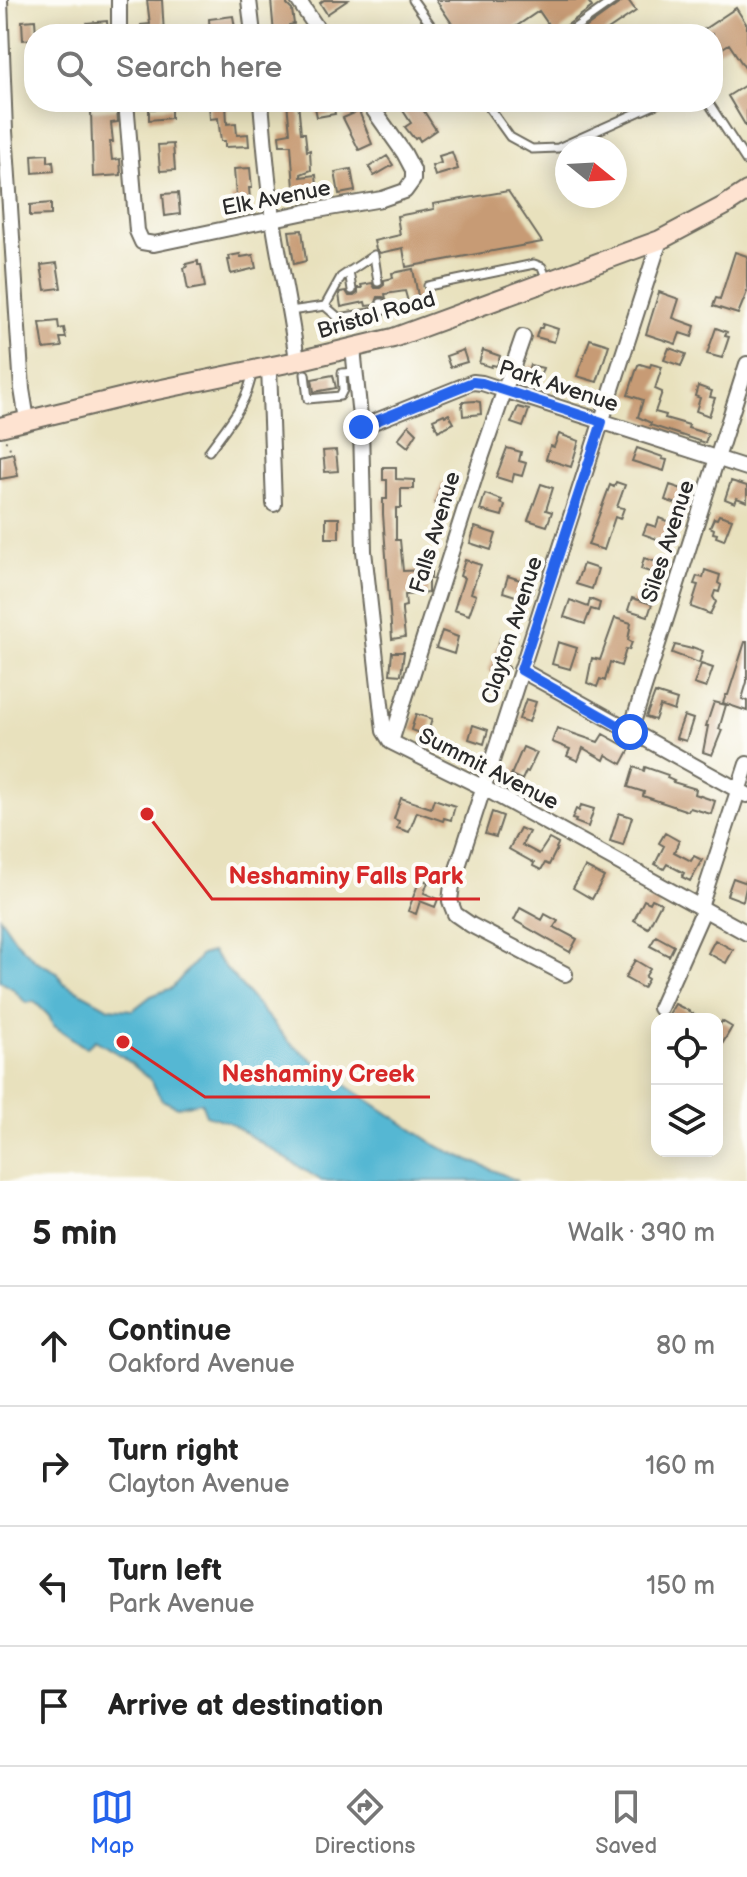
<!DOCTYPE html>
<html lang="en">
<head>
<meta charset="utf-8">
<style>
  :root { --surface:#fff; --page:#f6f6f6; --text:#222; --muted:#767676; --line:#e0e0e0; --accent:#2563eb }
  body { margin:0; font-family:"Balsamiq Sans",sans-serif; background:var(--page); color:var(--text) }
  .controls { position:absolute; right:24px; bottom:24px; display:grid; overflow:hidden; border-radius:16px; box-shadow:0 4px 20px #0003 }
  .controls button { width:72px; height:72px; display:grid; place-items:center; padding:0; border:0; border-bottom:2px solid var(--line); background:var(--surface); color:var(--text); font:40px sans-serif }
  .compass { position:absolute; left:555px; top:136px; width:72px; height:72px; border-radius:50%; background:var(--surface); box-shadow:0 4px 20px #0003; rotate:108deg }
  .stop { position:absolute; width:24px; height:24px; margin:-18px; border:6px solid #2563eb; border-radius:50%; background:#fff }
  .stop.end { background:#2563eb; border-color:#fff; box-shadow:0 2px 8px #0008 }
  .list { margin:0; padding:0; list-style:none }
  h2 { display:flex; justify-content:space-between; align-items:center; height:104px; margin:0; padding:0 32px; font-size:34px }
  h2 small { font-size:26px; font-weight:400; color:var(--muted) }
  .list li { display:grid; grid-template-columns:52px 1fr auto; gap:24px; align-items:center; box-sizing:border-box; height:120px; padding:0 32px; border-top:2px solid var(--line) }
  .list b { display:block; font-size:30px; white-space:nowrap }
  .list p { margin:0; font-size:26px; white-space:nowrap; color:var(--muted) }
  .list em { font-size:26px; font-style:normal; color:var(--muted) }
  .icon { flex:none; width:44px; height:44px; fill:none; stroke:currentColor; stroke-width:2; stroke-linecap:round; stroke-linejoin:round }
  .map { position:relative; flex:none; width:747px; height:1181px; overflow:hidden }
  .search { position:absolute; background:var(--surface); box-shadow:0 4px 20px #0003; left:24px; right:24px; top:24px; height:88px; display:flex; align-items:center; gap:20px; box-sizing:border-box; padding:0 28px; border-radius:32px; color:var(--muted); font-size:30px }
  .sheet { height:584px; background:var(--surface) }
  nav { display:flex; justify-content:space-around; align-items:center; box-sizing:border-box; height:112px; border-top:2px solid var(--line); background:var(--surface); font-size:22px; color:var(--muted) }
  nav a { display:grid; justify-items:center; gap:4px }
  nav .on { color:var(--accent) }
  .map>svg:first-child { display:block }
  .water { fill:#54b7d3; stroke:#40717f; stroke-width:2 }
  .building { fill:#c79b74 }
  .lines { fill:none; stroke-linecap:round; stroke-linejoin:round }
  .lane-casing { stroke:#6d6b5e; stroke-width:11 }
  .street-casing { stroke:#6d6b5e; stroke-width:18 }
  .secondary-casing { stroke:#6d6b5e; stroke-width:22 }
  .path { stroke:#6d6b5e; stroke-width:2; stroke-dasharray:2 6; stroke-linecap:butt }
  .lane { stroke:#fff; stroke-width:7 }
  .street { stroke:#fff; stroke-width:14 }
  .secondary { stroke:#fee3d1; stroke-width:18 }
  .route { stroke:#2563eb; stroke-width:10 }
  .labels { text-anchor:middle; stroke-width:8; stroke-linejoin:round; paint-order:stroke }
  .street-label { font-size:22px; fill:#2b2b2b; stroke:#fdfcf7 }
  .leader { fill:none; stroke:#d62828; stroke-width:3 }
  .callout-dot { fill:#d62828; stroke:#fdfcf7; stroke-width:3 }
  .callout-label { font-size:24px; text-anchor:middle; font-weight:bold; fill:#d62828; stroke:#fdfcf7; stroke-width:8; stroke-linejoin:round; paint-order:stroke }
</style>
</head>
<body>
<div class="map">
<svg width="747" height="1181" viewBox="0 0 747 1181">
  <rect width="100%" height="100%" fill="#fdfcf7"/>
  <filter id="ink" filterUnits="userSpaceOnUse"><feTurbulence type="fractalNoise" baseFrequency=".0125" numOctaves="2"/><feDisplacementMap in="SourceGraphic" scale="16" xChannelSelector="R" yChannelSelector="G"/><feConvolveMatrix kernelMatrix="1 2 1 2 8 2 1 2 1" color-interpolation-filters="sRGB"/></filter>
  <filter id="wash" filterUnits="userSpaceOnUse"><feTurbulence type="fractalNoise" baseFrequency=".006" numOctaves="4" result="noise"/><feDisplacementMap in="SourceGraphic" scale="32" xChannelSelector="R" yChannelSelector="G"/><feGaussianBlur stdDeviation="1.8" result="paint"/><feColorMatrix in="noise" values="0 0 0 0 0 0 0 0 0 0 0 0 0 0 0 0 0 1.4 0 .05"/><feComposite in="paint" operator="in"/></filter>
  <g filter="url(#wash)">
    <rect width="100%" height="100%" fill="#e8e1bd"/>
    <!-- water -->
    <path class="water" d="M0,917L17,942L36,961L57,972L63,983L109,1008L133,1010L151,996L172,988L201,955L212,952L289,1042L350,1088L439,1147L518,1181H322L228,1122L206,1115L201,1102L177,1107L162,1100L150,1079L123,1057L95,1040L86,1048L53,1025L49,1016L34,1001L26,1003L13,989L0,981Z"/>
    <g id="blocks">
      <!-- building -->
      <path class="building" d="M147,0H162L164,34H142L141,25L150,24Z
        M271,0H287V5L292,10L294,24L289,25L290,34H274Z
        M324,0H348L327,14L320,3Z
        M436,0H587L592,7L562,29L560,34H555L539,11L505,34H459Z
        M624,0H628L636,11L602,34H577Z
        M736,8L747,25V71L729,44L713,54V34H697Z
        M233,16L236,34H227V31L210,33L209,19Z
        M35,20L36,34H34V39L23,40L22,21Z
        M107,21L108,34H89L87,23Z
        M747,84V128L728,96Z
        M209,102H226L227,124L236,123L237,135L248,134L249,146L225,147V141H221L218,118L210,119Z
        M287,102H298L301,133H305L307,151L310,150L311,170L301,174V177L316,175L317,186L294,188L291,145H280L279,135L290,133Z
        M314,102H333L335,114L317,117Z
        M407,102H418L436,130L420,141L418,137L415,139L413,136H412L405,127L411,123L400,106Z
        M171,108V118L149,120V109Z
        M117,109L118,122L111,123L113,142H110L112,160L120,159L121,175L93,177L91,111Z
        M359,111L372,144L359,150L343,118Z
        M173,144L175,170L160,171L158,145Z
        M452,152L458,169L435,176L432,166L441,163L439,156Z
        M48,154V162L53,161L54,171L33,173L32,155Z
        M387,156L393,165L374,176L369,167Z
        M250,168L252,188H249L251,210H232L231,197H236L234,169Z
        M351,169L355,191L339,194L335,172Z
        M508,191L542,242L406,267L403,248L380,253L376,249L374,241L400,235L397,216L434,209L433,204Z
        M178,193L180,214L165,216L163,194Z
        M51,203V215L30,216V205Z
        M302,230L306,261L294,264L289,231Z
        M735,252L747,256V292L738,314L713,306L716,298L720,299Z
        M240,254L241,257L253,255L256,268L231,274L228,260H230L229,256Z
        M198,261V265H201L205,287L188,290L184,268L187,267L186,264Z
        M57,263L61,288L45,290L41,265Z
        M413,269L420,307L410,309L405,291L385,294L386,299L383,297H378L375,305L366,306L365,302L341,307L339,294L340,292L346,291L349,296H354L358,293V288H362L361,285L372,283L375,288H380L384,285V280L393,278L392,273Z
        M659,292L679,299L673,318L695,326L692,337L680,333L676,344L646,334Z
        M58,321L59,329L64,328L66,338H60L62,347L44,349L40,323Z
        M543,324L558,329L554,342L536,337L539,328H542Z
        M716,328L727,332L725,336L729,337L722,358L707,354Z
        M590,339L609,345L597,382L577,376Z
        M669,348L686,354L681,366L664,360Z
        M463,350L467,362L450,367L446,356Z
        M483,350L500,356L497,366L492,365L491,367L479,363Z
        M640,364L650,367L651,364L662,367L655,389L662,392L655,412L666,415L665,418L689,425L688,428L708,434L705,443L650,425L651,423L638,417L643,400L628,395L638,365Z
        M530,365L543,368L537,385L525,381Z
        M333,375L336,388L314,392L312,379Z
        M698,386L712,391L710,397L715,398L709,416L696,411L700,398L695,396Z
        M475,401L480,402L481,414L463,416L462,402Z
        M518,407L529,410L523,427L511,423Z
        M444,414L445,416L449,414L454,423L438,431L433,419Z
        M409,425L417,433L408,447L398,439Z
        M559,434L579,441L571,467L546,459L550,446L554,447Z
        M507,448L521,452L519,461L526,463L522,476L514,474L512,482L496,477Z
        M637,448L663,457L662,459L667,460L664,471L632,461Z
        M336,450L338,471L325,472L323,451Z
        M13,453L18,476L0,479V456Z
        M383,467H396V479L414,480V489H401V508H396V540H400L403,571L431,570V579H428V593L405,595L406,606L402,607V611L405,637L392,639L383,514V499H387V480H383Z
        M731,481L747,486V502L737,498L735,503L725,499Z
        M442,482L452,485L448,508L435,504Z
        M616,482L625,485L617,507L624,508L620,519L615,517L604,550L588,545L610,485L614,487Z
        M541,484L553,488L546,510L552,512L547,526L528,520Z
        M670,485L685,490L680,505L665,500Z
        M485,494L502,500L500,503L505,505L502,516L480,510Z
        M719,515L732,519L724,540L716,537L717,534L713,533L714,529L710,527L714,518L717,519Z
        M326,518H339V538H326Z
        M659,518L672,523L668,532L672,533L669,542L665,541V542L643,534L647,524L656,527Z
        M475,527L496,534L491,550L470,543Z
        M644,558L666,565L662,576L641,569Z
        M465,560L481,565L471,593L476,595L469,615L454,610L464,578L460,576Z
        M583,564L598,569L592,589L576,584Z
        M705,570L720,575L718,583L721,585L719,592L715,591L713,597L716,602L710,614L691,607L698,585L694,584L697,576L703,578Z
        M508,576L535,585L531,598L526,597L525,599L503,592Z
        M632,598L652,604L648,616L628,610Z
        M590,599L600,603L598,611L591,609L585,624L564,617L570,600L588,607Z
        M615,618L631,623L628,640L632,642L629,650L626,649L621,666L610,662L605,681L600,679L597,687L587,683L592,658L600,660Z
        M442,631L458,637L454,654L436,648Z
        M502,634L514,638L505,664L509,667L506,675L503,674V675L488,671Z
        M558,642L577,648L570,669L552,664Z
        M745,642H747V682L742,699L747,701V711L723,703L726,695H728Z
        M675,645L692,649V647L703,651L699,663L672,653Z
        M392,652H404L401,675L390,674Z
        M701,664L713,668L706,688L694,684Z
        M655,693L677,700L674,711L660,706L655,720L646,717Z
        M526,699L536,702L529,722L519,719Z
        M714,702L726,705L719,729L722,730L712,755L703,752L708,726H706Z
        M416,714L432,719L427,736L411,730Z
        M684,716L693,719L686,741L676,738Z
        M473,725L488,730L484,744L469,739Z
        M557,728L598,742L603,734L630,749L622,764L606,755L604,760L583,748L578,761L567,756L570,749L552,742Z
        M523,747L537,753L528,772L526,771L522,780L511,775Z
        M634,767L644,771L645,767L668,775L667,778L674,781L673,782L696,789L695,794L715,801L711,814L690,808L688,811L643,796L644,792L628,787Z
        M401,798L431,808L434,799L455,806L451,820L444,818L443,821L417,812L409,832L397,828L399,821L394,819Z
        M581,805L594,809L588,827L575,822L576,820L572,819L576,809L579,811Z
        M492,812L503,816L496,837L485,834Z
        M619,813L632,817L623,845L610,841Z
        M520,828L529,832L522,845L539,854L549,839L558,844L556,848L557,849L549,865L545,863L541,870L533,866L534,863L509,849Z
        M665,833L679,841L674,852L691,861L694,856L702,860L690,881L682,877L684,873L667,864L664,869L655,864L664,846L659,843Z
        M585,867L604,877L592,899L573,888Z
        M733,878L747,883L743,901L727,895Z
        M420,879L428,882L424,893L438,899L435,907L420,901L416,914L408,911Z
        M652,899L661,903L648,928L634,920L644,900L650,903Z
        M520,908L542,920L545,914L558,921L554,927L577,939L570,952L514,920Z
        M656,936L674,946L669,956L650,946Z
        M715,940L733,950L726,963L708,953Z
        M635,960L650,969L645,977L648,979L643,988L625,978Z
        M675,1004L685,1009L702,1019H674L668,1016Z
        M722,1021L732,1027L717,1053V1030Z"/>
    </g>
  </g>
  <g filter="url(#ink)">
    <use href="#blocks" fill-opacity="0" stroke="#6d6b5e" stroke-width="2"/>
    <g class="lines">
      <defs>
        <path id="lane" d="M413,0L437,34
          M566,34L614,0
          M485,102L510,137L532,149L558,148L661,102
          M706,102L710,105L747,162
          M349,271L352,290
          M428,286L534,264L542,267L547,280
          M325,306L341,277L374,255L378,282
          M290,311L325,306L339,318L382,311L381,303
          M305,374L308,399L340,396L343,390L342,373L356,372
          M209,451C226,427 248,403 252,373"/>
        <path id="street" d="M0,0L5,131L22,389L27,420
          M119,0V34
          M249,0L253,34
          M298,0L321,34
          M126,102L137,231L142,242L154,244L306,212L382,199L405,191L413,180V170L404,153L368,102
          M261,102C265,148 268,193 276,238C283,279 292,320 297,361
          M353,348L361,427L364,551L384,731L391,742L484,788L747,933
          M269,367L274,504
          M361,427L473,382L482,383L747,468
          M521,670L747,795
          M630,732L747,364
          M391,742L478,467L523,337
          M700,907L747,764
          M565,974L471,925L455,914L450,901L452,885L660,240
          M660,1008L704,909"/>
        <path id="secondary" d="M0,427L128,396L297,361L393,338L660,240L724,206L747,191"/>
      </defs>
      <!-- lane casing -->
      <use href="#lane" class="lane-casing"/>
      <!-- street casing -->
      <use href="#street" class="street-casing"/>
      <!-- secondary casing -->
      <use href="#secondary" class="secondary-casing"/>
      <!-- path -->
      <path class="path" d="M5,441L8,442L11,452"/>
      <!-- lane -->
      <use href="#lane" class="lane"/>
      <!-- street -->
      <use href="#street" class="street"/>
      <!-- secondary -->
      <use href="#secondary" class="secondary"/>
    </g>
  </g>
  <g class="lines" filter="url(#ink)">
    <!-- route -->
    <path class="route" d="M361,427L473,382L482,383L602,422L521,670L630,732"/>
  </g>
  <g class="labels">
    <!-- street labels -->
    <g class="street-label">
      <text transform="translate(276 197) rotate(-11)" y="8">Elk Avenue</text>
      <text transform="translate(376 314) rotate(-16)" y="8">Bristol Road</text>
      <text transform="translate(559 385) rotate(18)" y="8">Park Avenue</text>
      <text transform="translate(434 532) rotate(-73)" y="8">Falls Avenue</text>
      <text transform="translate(667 541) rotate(-72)" y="8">Siles Avenue</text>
      <text transform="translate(511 630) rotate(-72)" y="8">Clayton Avenue</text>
      <text transform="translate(489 768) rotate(27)" y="8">Summit Avenue</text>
    </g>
  </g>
  <!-- callouts -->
  <path class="leader" d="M147 814L212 899H480M123 1042L205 1097H430"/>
  <g class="callout-dot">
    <circle cx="147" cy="814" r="8"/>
    <circle cx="123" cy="1042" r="8"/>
  </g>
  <g class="callout-label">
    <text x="346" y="884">Neshaminy Falls Park</text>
    <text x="318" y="1082">Neshaminy Creek</text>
  </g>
</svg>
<div class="controls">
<button><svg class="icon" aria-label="locate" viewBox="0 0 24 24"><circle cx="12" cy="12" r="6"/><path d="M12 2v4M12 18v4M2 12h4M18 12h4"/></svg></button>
<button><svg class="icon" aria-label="layers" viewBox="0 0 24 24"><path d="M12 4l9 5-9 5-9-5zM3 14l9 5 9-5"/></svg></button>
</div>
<svg class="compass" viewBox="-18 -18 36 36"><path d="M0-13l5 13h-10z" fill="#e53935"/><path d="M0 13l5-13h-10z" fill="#767676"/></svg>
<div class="stop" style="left:630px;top:732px"></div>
<div class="stop end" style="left:361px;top:427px"></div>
<div class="search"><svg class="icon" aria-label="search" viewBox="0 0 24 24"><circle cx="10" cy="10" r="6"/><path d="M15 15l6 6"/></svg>Search here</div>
</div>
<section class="sheet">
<h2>5 min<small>Walk · 390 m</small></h2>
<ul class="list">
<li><svg class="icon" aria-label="ahead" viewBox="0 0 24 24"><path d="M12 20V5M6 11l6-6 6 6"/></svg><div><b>Continue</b><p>Oakford Avenue</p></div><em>80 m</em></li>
<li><svg class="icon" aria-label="right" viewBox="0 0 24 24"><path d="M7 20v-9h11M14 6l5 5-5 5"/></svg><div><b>Turn right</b><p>Clayton Avenue</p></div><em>160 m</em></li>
<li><svg class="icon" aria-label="left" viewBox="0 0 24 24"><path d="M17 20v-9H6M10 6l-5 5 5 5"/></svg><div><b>Turn left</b><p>Park Avenue</p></div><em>150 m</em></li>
<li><svg class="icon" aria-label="arrive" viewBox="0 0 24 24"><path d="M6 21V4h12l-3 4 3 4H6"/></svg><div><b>Arrive at destination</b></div></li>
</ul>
</section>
<nav>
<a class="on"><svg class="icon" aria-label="map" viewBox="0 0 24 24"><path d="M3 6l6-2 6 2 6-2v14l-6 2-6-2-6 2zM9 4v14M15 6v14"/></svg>Map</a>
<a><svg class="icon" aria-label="directions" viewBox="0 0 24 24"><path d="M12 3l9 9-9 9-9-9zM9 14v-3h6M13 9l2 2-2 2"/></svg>Directions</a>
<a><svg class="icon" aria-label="saved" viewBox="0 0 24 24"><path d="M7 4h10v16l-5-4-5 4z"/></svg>Saved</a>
</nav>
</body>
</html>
